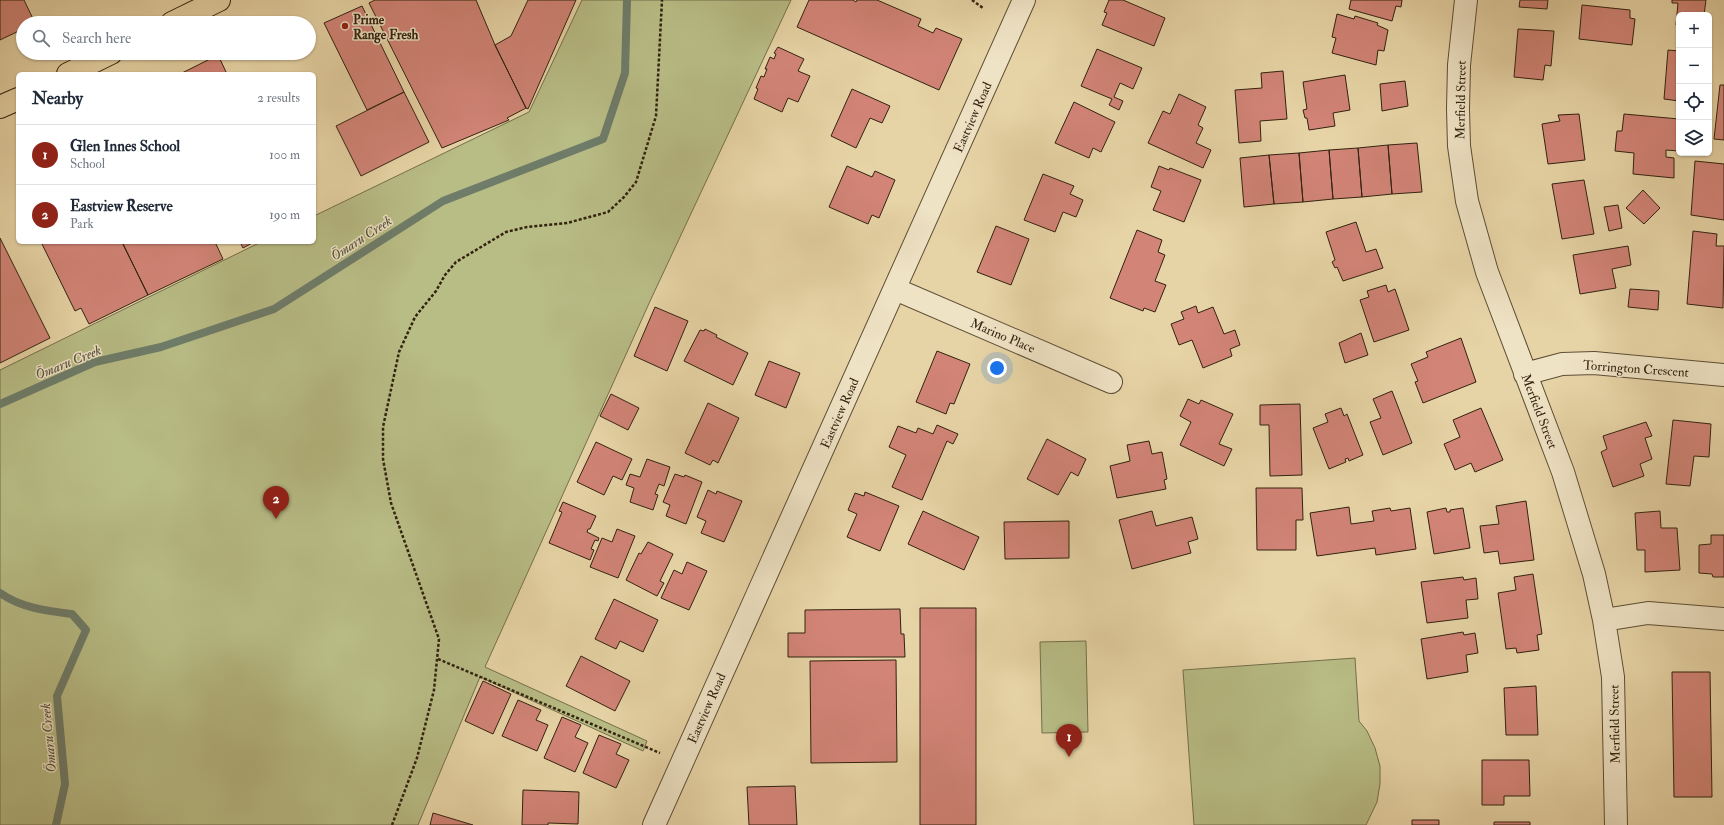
<!DOCTYPE html>
<html lang="en">
<head>
<meta charset="utf-8">
<style>
  :root { --surface:#fff; --page:#f2f2f3; --text:#1f2937; --muted:#747a83; --line:#e0e1e3; --accent:#8f2418 }
  body { margin:0; font-family:"IM FELL Double Pica",serif; background:var(--page); color:var(--text) }
  .controls { position:absolute; right:12px; top:12px; display:grid; overflow:hidden; border-radius:6px; box-shadow:0 1px 3px #0004 }
  .controls button { width:36px; height:36px; display:grid; place-items:center; padding:0; border:0; border-bottom:1px solid var(--line); background:var(--surface); color:var(--text); font:20px sans-serif }
  .you { position:absolute; left:997px; top:368px; width:14px; height:14px; margin:-10px; border:3px solid #fff; border-radius:50%; background:#1a73e8; box-shadow:0 0 0 6px #1a73e833 }
  .badge { display:grid; place-items:center; width:26px; height:26px; border-radius:50%; background:var(--accent); color:#fff; font-size:13px; font-weight:700 }
  .pin { position:absolute; translate:-50% -33px; filter:drop-shadow(0 1px 2px #0008) }
  .pin::after { content:''; position:absolute; top:21px; width:14px; height:12px; background:inherit; clip-path:polygon(0 0,100% 0,50% 100%) }
  .list { margin:0; padding:0; list-style:none }
  h2 { display:flex; justify-content:space-between; align-items:center; height:52px; margin:0; padding:0 16px; font-size:17px }
  h2 small { font-size:13px; font-weight:400; color:var(--muted) }
  .list li { display:grid; grid-template-columns:26px 1fr auto; gap:12px; align-items:center; box-sizing:border-box; height:60px; padding:0 16px; border-top:1px solid var(--line) }
  .list b { display:block; font-size:15px; white-space:nowrap }
  .list p { margin:0; font-size:13px; white-space:nowrap; color:var(--muted) }
  .list em { font-size:13px; font-style:normal; color:var(--muted) }
  .icon { flex:none; width:22px; height:22px; fill:none; stroke:currentColor; stroke-width:2; stroke-linecap:round; stroke-linejoin:round }
  .map { position:relative; flex:none; width:1724px; height:825px; overflow:hidden }
  .search { position:absolute; background:var(--surface); box-shadow:0 1px 3px #0004; left:16px; top:16px; width:300px; height:44px; display:flex; align-items:center; gap:10px; box-sizing:border-box; padding:0 14px; border-radius:22px; color:var(--muted); font-size:15px }
  .panel { position:absolute; background:var(--surface); box-shadow:0 1px 3px #0004; left:16px; top:72px; width:300px; height:172px; border-radius:6px }
  .map>svg:first-child { display:block }
  .green { fill:#b8bc85; stroke:#746f4a }
  .lines { fill:none; stroke-linecap:round; stroke-linejoin:round }
  .stream { stroke:#6e7c69; stroke-width:8 }
  .building { fill:#d28477; stroke:#31220f }
  .minor-casing { stroke:#5e4e35; stroke-width:24 }
  .primary-casing { stroke:#31220f; stroke-width:24 }
  .path { stroke:#31220f; stroke-width:2.5; stroke-dasharray:3 2; stroke-linecap:butt }
  .minor { stroke:#efe3c5; stroke-width:22 }
  .primary { stroke:#e7d4a6; stroke-width:22 }
  .poi-dot { fill:#8f2418; stroke:#efe3c5; stroke-width:1.5 }
  .labels { text-anchor:middle; stroke-width:3; stroke-linejoin:round; paint-order:stroke }
  .poi-label { font-size:13px; font-weight:bold; fill:#31220f; stroke:#efe3c5; text-anchor:start }
  .street-label { font-size:13px; fill:#31220f; stroke:#efe3c5 }
  .water-label { font-size:14px; font-style:italic; fill:#504f3c; stroke:#efe3c5 }
</style>
</head>
<body>
<div class="map">
<svg width="1724" height="825" viewBox="0 0 1724 825">
  <rect width="100%" height="100%" fill="#e7d4a6"/>
  <filter id="stains"><feTurbulence type="fractalNoise" baseFrequency=".005" numOctaves="4"/><feColorMatrix values="0 0 0 0 .2 0 0 0 0 .09 0 0 0 0 .02 0 0 0 .5 -.17"/></filter>
  <radialGradient id="worn" r=".72"><stop offset=".6" stop-color="#630" stop-opacity="0"/><stop offset="1" stop-color="#630" stop-opacity=".3"/></radialGradient>
  <!-- green -->
  <path class="green" d="M582,0H791L651,299L485,667L647,741L643,751L480,677L418,825H0V370L261,242H314V216L529,112Z
    M1086,641L1088,732L1042,733L1040,642Z
    M1355,658L1359,721L1367,731L1375,748L1380,766V784L1377,802L1366,825H1194L1183,670Z"/>
  <g class="lines">
    <!-- stream -->
    <path class="stream" d="M0,404L95,362L161,347L274,309L443,201L603,139L625,73L627,0
      M0,593C21,608 47,611 72,614L86,630L57,696L65,784L56,825"/>
  </g>
  <!-- building -->
  <path class="building" d="M0,0H24L35,23H23V29L0,40Z
    M375,0H476L495,45L526,108L507,118L509,120L442,148L369,3Z
    M528,0H576L528,109L526,108L495,45L511,36Z
    M809,0H853L856,2L857,0H877L921,19L918,26L933,33L936,28L962,39L939,90L797,27Z
    M1109,0H1123L1165,18L1154,46L1102,25L1107,13L1104,12Z
    M1351,0H1402L1401,7L1396,6L1392,21L1349,9Z
    M1520,0H1548L1547,9L1519,7Z
    M1672,0H1706L1704,15H1679V25H1676L1678,3H1672Z
    M1582,5L1630,10V18L1635,19L1632,45L1579,39Z
    M362,6L404,92L367,110L324,23Z
    M1337,14L1354,19L1355,16L1378,23L1377,25L1388,30L1384,51L1378,50L1376,65L1332,53L1336,38L1332,37Z
    M1518,29L1554,31L1551,66L1545,65L1543,80L1514,77Z
    M778,47L804,59L798,71L810,76L798,102L788,98L782,112L754,99L758,89L756,88L761,76L764,77L767,69H765L770,57L774,59L776,54L774,53Z
    M1097,49L1142,68L1133,89L1120,83L1114,97L1123,101L1119,110L1109,105L1112,99L1081,86Z
    M1668,50L1679,51V101L1664,99Z
    M218,55L227,74H180Z
    M1283,71L1287,119L1260,121L1261,141L1239,143L1235,90L1262,88L1261,73Z
    M1345,75L1350,110L1333,113L1335,126L1309,130L1307,118H1305L1303,110L1307,109L1303,82Z
    M1405,81L1408,106L1382,111L1380,84Z
    M1720,85H1724V140L1714,139Z
    M852,89L890,106L882,123L870,118L856,148L831,136Z
    M404,92L429,142L361,176L336,126Z
    M1179,94L1206,107L1198,125L1203,128L1196,143L1211,150L1203,168L1148,143L1163,111L1170,114Z
    M1074,102L1115,122L1101,152L1093,148L1089,158L1055,143Z
    M1579,114L1585,160L1548,164L1542,124L1560,121L1558,115Z
    M1624,114L1679,119V151L1666,150V157L1674,158V178L1633,174L1634,153L1615,151L1617,131H1622Z
    M1417,143L1422,192L1392,194L1388,145Z
    M1388,145L1392,194L1362,197L1358,148Z
    M1358,148L1362,197L1333,199L1329,150Z
    M1329,150L1333,199L1303,202L1299,153Z
    M1299,153L1303,202L1274,204L1269,155Z
    M1269,155L1274,204L1244,207L1240,158Z
    M1695,161L1724,164V220L1691,215Z
    M847,166L872,177L875,171L895,180L879,218L872,215L868,224L829,207Z
    M1159,166L1169,170L1170,168L1201,180L1184,222L1153,210L1161,191L1151,187Z
    M1043,174L1074,186L1070,194L1083,200L1076,217L1063,212L1055,232L1024,220Z
    M1584,180L1594,234L1562,239L1552,184Z
    M1643,190L1660,208L1644,224L1626,208Z
    M1618,205L1622,228L1609,231L1604,207Z
    M1356,222L1366,252L1376,249L1383,268L1343,281L1337,267L1335,268L1332,262L1335,260L1326,232Z
    M996,226L1029,239L1011,285L977,272Z
    M1137,230L1162,240L1158,252L1165,255L1155,281L1166,285L1155,312L1144,308L1143,311L1110,298Z
    M1693,231L1717,234L1716,246H1724L1723,308L1687,304Z
    M0,238L50,338L0,363Z
    M41,242H122L148,295L89,324L81,308L75,311Z
    M122,242H215L223,259L148,295Z
    M240,242H254L243,248Z
    M1628,246L1631,265L1612,269L1616,288L1580,294L1573,255Z
    M1386,285L1388,292L1395,289L1409,330L1374,342L1360,300L1369,297L1367,291Z
    M1630,289L1659,291L1658,310L1628,307Z
    M1196,306L1198,313L1213,307L1224,334L1235,330L1240,345L1230,349L1232,356L1203,368L1192,340L1179,345L1171,324L1184,319L1181,312Z
    M655,307L688,321L667,371L634,356Z
    M705,329L717,335L716,337L748,353L733,385L684,361L700,330L704,331Z
    M1361,333L1368,355L1345,363L1339,343Z
    M1461,338L1476,382L1423,403L1415,382L1418,381L1411,364L1428,357L1426,352Z
    M937,351L970,364L954,404L950,403L946,414L916,402Z
    M769,361L800,373L786,408L755,395Z
    M1392,391L1412,443L1383,455L1370,422L1381,418L1373,399Z
    M611,394L639,408L628,430L600,416Z
    M1188,399L1199,404L1201,400L1233,414L1219,444L1232,449L1224,466L1180,445L1191,422L1180,416Z
    M708,403L739,418L718,463L713,460L710,465L685,453Z
    M1300,404L1302,475L1270,476L1269,425H1260V405Z
    M1341,408L1344,416L1347,414L1363,455L1349,461L1348,458L1345,459L1346,462L1329,469L1313,428L1328,422L1325,414Z
    M1481,408L1503,460L1475,472L1471,463L1455,470L1444,444L1460,437L1453,420Z
    M1673,420L1711,424L1709,457L1694,456L1690,486L1666,484Z
    M1646,422L1652,436L1645,438L1652,459L1640,464L1644,476L1613,487L1601,452L1607,449L1603,436Z
    M937,425L958,434L953,444L947,441L922,500L892,487L906,455L889,447L898,426L916,433L918,428L933,434Z
    M1047,439L1086,459L1078,476L1071,472L1058,495L1027,479Z
    M1149,441L1152,454L1162,452L1167,479L1164,480L1166,489L1117,498L1110,466L1130,461L1127,445Z
    M596,442L632,459L622,480L613,476L604,495L577,482Z
    M647,459L670,467L664,486L659,484L655,494L658,495L653,510L630,502L634,488L626,485L630,474L640,477Z
    M675,474L684,477L685,475L702,482L686,524L666,516L670,505L663,502Z
    M1256,488H1302L1303,520H1296V550H1257Z
    M708,490L716,494L717,491L742,501L724,542L701,533L706,521L697,517Z
    M865,492L899,506L880,551L847,537L857,514L848,510L855,493L864,496Z
    M1526,501L1534,560L1500,564L1498,551L1484,553L1480,526L1499,524L1496,506Z
    M563,502L596,516L590,529H588L587,532L599,538L598,541L595,540L591,549L594,550L590,560L549,543L562,512L559,511Z
    M1349,507L1351,524L1374,521L1372,511L1390,508L1391,511L1410,508L1416,549L1376,555L1375,548L1317,556L1310,513Z
    M1446,508L1447,512H1450V510L1463,508L1470,548L1434,554L1427,512Z
    M923,511L979,537L964,570L908,544Z
    M1152,511L1156,526L1192,517L1198,539L1188,542L1191,553L1132,569L1119,520Z
    M1660,511L1661,528H1677L1680,570L1645,572V550H1637L1635,513Z
    M1069,521V558L1005,559L1004,522Z
    M617,529L635,536L618,578L590,567L602,538L612,542Z
    M1711,535H1724V577H1713L1712,574L1699,573V545L1711,544Z
    M648,542L673,554L660,581L664,583L657,596L626,580L639,553L641,554Z
    M687,562L707,571L689,610L661,598L674,570L682,574Z
    M1533,574L1542,634L1537,635L1539,650L1517,653L1516,648L1506,649L1498,593L1516,590L1514,577Z
    M1463,577L1464,580L1476,578L1478,599L1466,600L1468,618L1427,623L1421,582Z
    M614,599L658,620L643,652L620,641L616,649L595,639Z
    M920,608H976V825H920Z
    M900,609L901,634H904L905,657H788V633H805V610Z
    M1463,632L1464,635L1475,633L1478,653L1466,655L1468,672L1427,679L1421,639Z
    M581,656L630,681L615,711L566,686Z
    M896,660L897,762L811,763L810,661Z
    M1672,672H1710L1712,797H1674Z
    M483,681L511,694L493,734L465,721Z
    M1536,686L1538,735H1506L1504,688Z
    M518,700L541,710L536,720L548,725L537,751L502,736Z
    M562,717L581,725L575,737L588,743L575,772L544,758Z
    M599,735L621,744L616,754L629,760L616,788L583,773Z
    M1482,760H1529L1530,796H1504V805H1482Z
    M795,786L797,825H749L747,787Z
    M523,790L579,792L578,824L548,823V825H522Z
    M433,813L473,825H430Z
    M1412,820H1439V825H1412Z
    M1494,822H1530V825H1494Z"/>
  <g class="lines">
    <defs>
      <path id="minor" d="M1466,0L1459,65L1458,109L1459,146L1467,201L1487,272L1563,472L1594,574L1604,620L1613,677L1616,825
        M895,289L1111,382
        M1525,374L1562,364L1594,363L1724,375
        M1604,620L1648,613L1724,619
        M654,825L1024,0"/>
      <path id="primary" d="M172,23L219,0
        M68,74L111,53
        M0,107L18,99"/>
    </defs>
    <!-- minor casing -->
    <use href="#minor" class="minor-casing"/>
    <!-- primary casing -->
    <use href="#primary" class="primary-casing"/>
    <!-- path -->
    <path class="path" d="M972,0L983,8
      M438,659L660,753
      M392,825L417,758L434,690L439,639L391,503L383,459V427L399,352L415,317L436,291L445,275L456,262L506,232L527,227L567,223L608,212L624,197L636,182L656,116L662,0"/>
    <!-- minor -->
    <use href="#minor" class="minor"/>
    <!-- primary -->
    <use href="#primary" class="primary"/>
  </g>
  <!-- markers -->
  <circle class="poi-dot" cx="345" cy="26" r="4"/>
  <g class="labels">
    <!-- poi labels -->
    <g class="poi-label">
      <text x="353" y="24">Prime<tspan x="353" dy="15">Range Fresh</tspan></text>
    </g>
    <!-- street labels -->
    <g class="street-label">
      <text transform="translate(1460 100) rotate(-89)" y="5">Merfield Street</text>
      <text transform="translate(972 117) rotate(-66)" y="5">Eastview Road</text>
      <text transform="translate(1003 335) rotate(23)" y="5">Marino Place</text>
      <text transform="translate(1636 368) rotate(4)" y="5">Torrington Crescent</text>
      <text transform="translate(1540 411) rotate(69)" y="5">Merfield Street</text>
      <text transform="translate(839 413) rotate(-66)" y="5">Eastview Road</text>
      <text transform="translate(706 708) rotate(-66)" y="5">Eastview Road</text>
      <text transform="translate(1614 724) rotate(-91)" y="5">Merfield Street</text>
    </g>
    <!-- water labels -->
    <g class="water-label">
      <text transform="translate(361 238) rotate(-33)" y="5">Ōmaru Creek</text>
      <text transform="translate(68 362) rotate(-22)" y="5">Ōmaru Creek</text>
      <text transform="translate(48 738) rotate(-95)" y="5">Ōmaru Creek</text>
    </g>
  </g>
  <rect width="100%" height="100%" filter="url(#stains)"/>
  <rect width="100%" height="100%" fill="url(#worn)"/>
</svg>
<div class="controls">
<button>+</button>
<button>−</button>
<button><svg class="icon" aria-label="locate" viewBox="0 0 24 24"><circle cx="12" cy="12" r="6"/><path d="M12 2v4M12 18v4M2 12h4M18 12h4"/></svg></button>
<button><svg class="icon" aria-label="layers" viewBox="0 0 24 24"><path d="M12 4l9 5-9 5-9-5zM3 14l9 5 9-5"/></svg></button>
</div>
<div class="you"></div>
<div class="pin badge" style="left:1069px;top:757px">1</div>
<div class="pin badge" style="left:276px;top:519px">2</div>
<div class="search"><svg class="icon" aria-label="search" viewBox="0 0 24 24"><circle cx="10" cy="10" r="6"/><path d="M15 15l6 6"/></svg>Search here</div>
<section class="panel">
<h2>Nearby<small>2 results</small></h2>
<ul class="list">
<li><span class="badge">1</span><div><b>Glen Innes School</b><p>School</p></div><em>100 m</em></li>
<li><span class="badge">2</span><div><b>Eastview Reserve</b><p>Park</p></div><em>190 m</em></li>
</ul>
</section>
</div>
</body>
</html>
